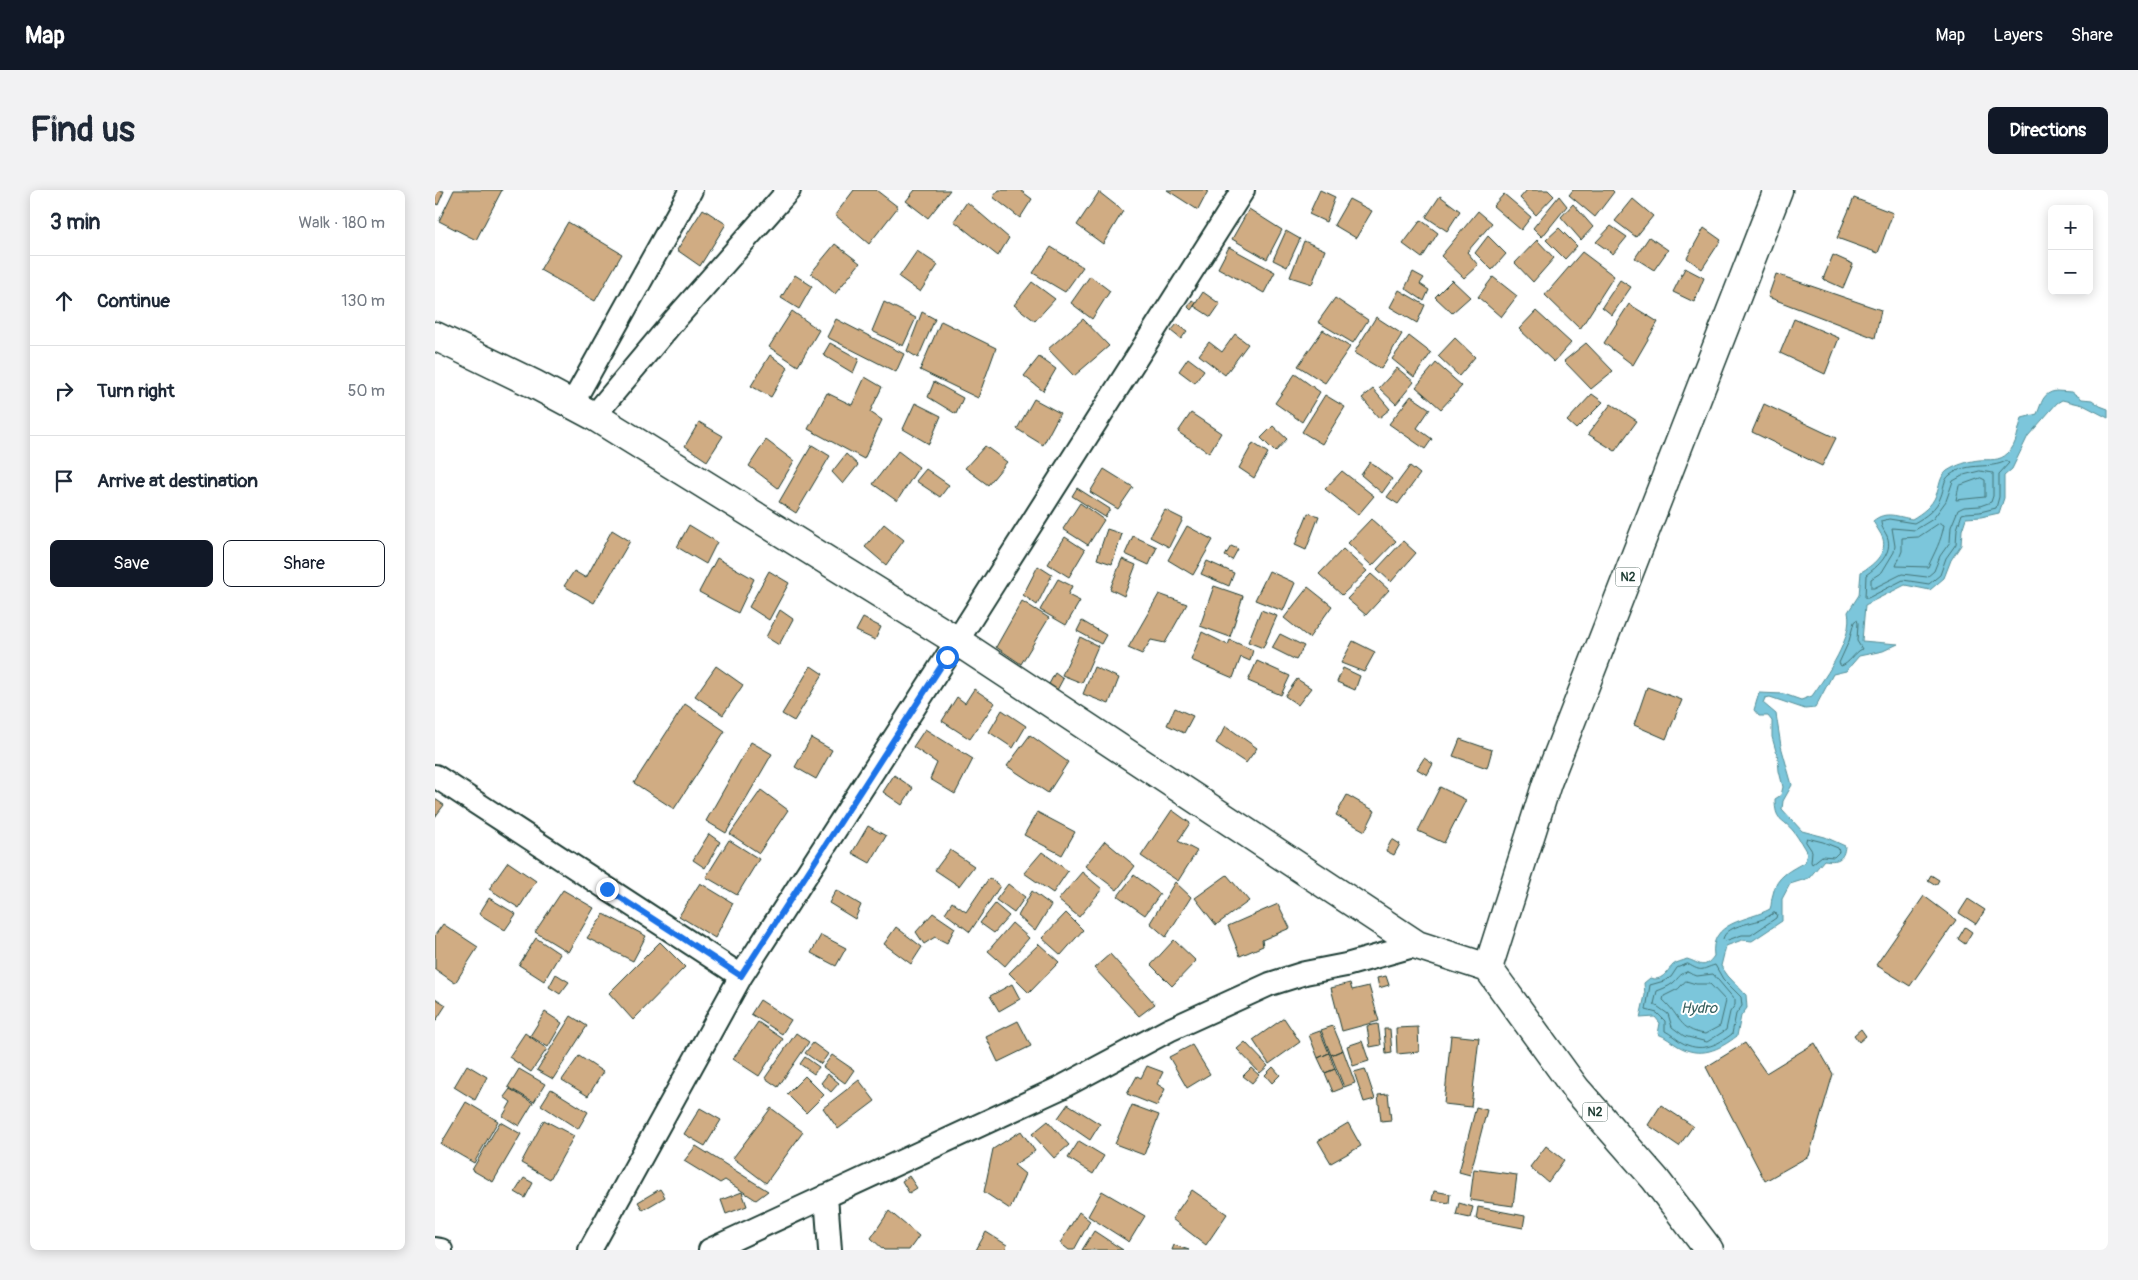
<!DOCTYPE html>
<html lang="en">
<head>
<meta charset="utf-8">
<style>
  :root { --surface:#fff; --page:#f2f2f3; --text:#1f2937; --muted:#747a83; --line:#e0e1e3; --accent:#111827 }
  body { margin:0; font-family:Pangolin,sans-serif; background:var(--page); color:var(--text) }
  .controls { position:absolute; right:15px; top:15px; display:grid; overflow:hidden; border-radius:8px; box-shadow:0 2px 12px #0003 }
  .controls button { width:45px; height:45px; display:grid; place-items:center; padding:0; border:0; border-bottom:1px solid var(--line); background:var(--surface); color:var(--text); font:25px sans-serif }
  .stop { position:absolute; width:15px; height:15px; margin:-11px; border:4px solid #1a73e8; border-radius:50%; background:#fff }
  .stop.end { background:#1a73e8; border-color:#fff; box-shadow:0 1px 5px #0008 }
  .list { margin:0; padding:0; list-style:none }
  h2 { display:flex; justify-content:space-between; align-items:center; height:65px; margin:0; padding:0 20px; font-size:21px }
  h2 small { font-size:16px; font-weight:400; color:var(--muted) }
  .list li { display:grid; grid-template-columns:32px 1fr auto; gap:15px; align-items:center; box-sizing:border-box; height:90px; padding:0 20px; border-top:1px solid var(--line) }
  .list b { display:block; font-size:19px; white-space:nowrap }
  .list em { font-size:16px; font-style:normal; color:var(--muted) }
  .actions { display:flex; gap:10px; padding:15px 20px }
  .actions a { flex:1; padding:11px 0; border:1px solid var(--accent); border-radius:8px; text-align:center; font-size:18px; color:var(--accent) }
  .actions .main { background:var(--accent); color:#fff }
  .icon { flex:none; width:28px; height:28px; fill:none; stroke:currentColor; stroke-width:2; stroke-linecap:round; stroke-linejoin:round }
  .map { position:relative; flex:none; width:1673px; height:1060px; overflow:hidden; border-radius:8px }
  header { display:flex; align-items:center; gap:30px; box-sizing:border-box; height:70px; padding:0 25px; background:var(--accent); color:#fff }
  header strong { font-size:24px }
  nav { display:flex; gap:28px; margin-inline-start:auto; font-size:18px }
  .intro { display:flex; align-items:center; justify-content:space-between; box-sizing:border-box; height:120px; padding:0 30px }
  h1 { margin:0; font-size:35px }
  .button { padding:12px 22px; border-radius:8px; background:var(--accent); color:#fff; font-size:18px; font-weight:700 }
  main { display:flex; gap:30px; padding:0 30px }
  aside { flex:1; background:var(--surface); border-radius:8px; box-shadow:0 2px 12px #0003 }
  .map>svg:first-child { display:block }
  .water { fill:#7bc6db; stroke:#568f98 }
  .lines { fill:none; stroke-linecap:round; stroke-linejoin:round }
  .shore { stroke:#447477; stroke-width:1 }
  .building { fill:#d0ac83; stroke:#1f3d34 }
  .street-casing { stroke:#1f3d34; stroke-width:26 }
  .highway-casing { stroke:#1f3d34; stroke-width:31 }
  .street { stroke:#fff; stroke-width:22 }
  .highway { stroke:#fff; stroke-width:28 }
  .route { stroke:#1a73e8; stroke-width:6 }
  .labels { text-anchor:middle; stroke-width:4; stroke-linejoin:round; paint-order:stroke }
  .shield { fill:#fff; stroke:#627771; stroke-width:1 }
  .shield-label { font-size:12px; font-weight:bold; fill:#1f3d34 }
  .water-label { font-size:15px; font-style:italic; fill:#365f5e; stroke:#fff }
</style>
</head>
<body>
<header>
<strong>Map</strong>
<nav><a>Map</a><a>Layers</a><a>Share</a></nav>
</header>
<div class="intro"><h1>Find us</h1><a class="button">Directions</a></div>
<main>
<aside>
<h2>3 min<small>Walk · 180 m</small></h2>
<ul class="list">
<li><svg class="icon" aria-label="ahead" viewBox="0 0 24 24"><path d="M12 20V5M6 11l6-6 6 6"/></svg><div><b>Continue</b></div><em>130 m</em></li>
<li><svg class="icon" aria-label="right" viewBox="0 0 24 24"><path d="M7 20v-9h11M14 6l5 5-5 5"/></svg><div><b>Turn right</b></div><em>50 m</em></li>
<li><svg class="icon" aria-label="arrive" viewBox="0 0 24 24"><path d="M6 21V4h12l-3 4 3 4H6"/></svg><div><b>Arrive at destination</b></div></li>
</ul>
<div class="actions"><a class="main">Save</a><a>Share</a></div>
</aside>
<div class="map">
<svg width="1673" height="1060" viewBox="0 0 1673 1060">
  <rect width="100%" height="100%" fill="#fff"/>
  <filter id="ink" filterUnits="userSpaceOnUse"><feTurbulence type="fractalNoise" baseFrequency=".02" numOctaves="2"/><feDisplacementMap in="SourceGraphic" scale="10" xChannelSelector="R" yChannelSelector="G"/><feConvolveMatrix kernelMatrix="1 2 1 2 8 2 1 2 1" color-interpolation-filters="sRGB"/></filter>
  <g filter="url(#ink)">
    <!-- water -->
    <path class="water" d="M1621,201L1637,202L1647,209L1657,210L1665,216L1673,219V228L1648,215L1627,210L1622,213L1593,246L1577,279L1569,286V308L1564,323L1546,327L1531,328L1527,340L1526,355L1516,370L1509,388L1495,400L1470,395L1430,415L1427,451L1463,454L1448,461L1424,466L1411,481L1398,484L1380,518L1370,519L1335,507L1330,508L1328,513L1341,524L1346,556L1357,595L1348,611L1347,619L1367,641L1390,647L1410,656C1409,670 1402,672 1389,670L1374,688L1355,694L1347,709V731L1317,751L1307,750L1291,756L1286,776L1293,786L1311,805L1312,818L1306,826L1302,846C1284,860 1265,869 1243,856C1236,852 1231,847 1223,844L1225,833L1220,827L1205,828L1210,805L1209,793L1215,788C1227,792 1231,782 1238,775C1241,772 1248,771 1252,769C1266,773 1268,781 1279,766C1274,731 1313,731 1335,719C1337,714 1336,709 1338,704C1341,686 1356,680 1370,672L1372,663C1368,656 1364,649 1359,642C1347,627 1340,632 1340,609L1346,605L1348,597L1344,581L1343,568L1337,547V531L1333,526H1324L1319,520L1324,503L1349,504L1366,510L1377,506C1391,486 1419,447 1413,422L1424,405L1426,382C1437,376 1452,364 1448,349C1446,343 1441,337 1438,331C1451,320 1463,327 1477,329C1487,323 1497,316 1501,305C1505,297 1504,287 1512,281C1521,275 1534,271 1544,270C1555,269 1564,272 1573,263C1582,255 1583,239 1587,228L1602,224C1607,213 1607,203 1621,201Z"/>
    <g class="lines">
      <!-- shore -->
      <path class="shore" d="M1571,271L1574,273L1564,284V307L1561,318L1545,322L1531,323L1527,324L1522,339L1521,354L1511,368L1505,385L1494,394L1468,390L1433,408H1430L1431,385C1442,377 1459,363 1452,346C1449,340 1446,337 1446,331L1454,329L1479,333C1490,327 1502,319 1506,306C1509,299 1508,290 1515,285C1534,271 1555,280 1571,271Z
        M1545,281L1558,283V306L1556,312L1545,316L1529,317L1523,320L1516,337L1515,352L1505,366L1499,381L1492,387L1467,384L1439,398H1436V389L1447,382L1459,362L1460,356L1457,338L1480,340L1498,329L1511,311L1518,291L1529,285Z
        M1546,288L1550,290V307L1521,310L1524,296Z
        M1505,333L1509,335C1506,352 1500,361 1493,377L1461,376L1467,361V348L1483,347Z
        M1422,430L1423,433L1422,451L1427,459C1419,463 1414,474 1406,476L1404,473L1414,451L1419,432Z
        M1372,648L1388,652L1403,658L1404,662L1399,667L1387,666L1377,674L1376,672L1377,661L1371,652Z
        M1339,723L1342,724L1341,728L1316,745H1307L1290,751L1288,749C1291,736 1314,734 1325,730C1330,729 1335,725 1339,723Z
        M1253,774C1268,783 1266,779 1280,775L1288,789L1306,807L1307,816L1301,824L1297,844C1281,856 1265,863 1246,852C1240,848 1236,844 1230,841V831L1222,823L1211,820L1215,795L1229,791L1236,787L1242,778Z
        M1252,782L1262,786L1278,784L1300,810V815L1295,822L1291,840L1272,852L1249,846L1237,837L1233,824L1219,814L1222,801C1227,799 1233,797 1238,793C1244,788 1244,784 1252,782Z
        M1251,791L1261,794H1275L1291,811L1285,836L1270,844C1243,840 1246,826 1228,810L1229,806L1243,799Z"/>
    </g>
    <!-- building -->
    <path class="building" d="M0,0L9,1L3,15L0,13Z
      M19,0H67L41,50L4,31Z
      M419,0H441L463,17L434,54L400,25Z
      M480,0H515L493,28L471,11Z
      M564,0H585L597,9L585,28L558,7Z
      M732,0H772L773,1L763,20Z
      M885,0L900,7L891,32L874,24Z
      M1092,0H1113L1119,6L1101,25L1085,8Z
      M1138,0H1177L1179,2L1160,27L1134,5Z
      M664,2L688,21L668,54L642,35Z
      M1069,4L1096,27L1086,40L1058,16Z
      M1005,6L1025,21L1012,41L991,27Z
      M1124,6L1132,16L1107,47L1098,38Z
      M1419,8L1458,23L1443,63L1402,48Z
      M914,9L937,21L921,48L899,35Z
      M1198,9L1218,26L1201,47L1180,31Z
      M532,12L574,48L563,66L519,31Z
      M1138,14L1158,37L1146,50L1126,27Z
      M268,19L291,34L265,76L242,60Z
      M814,19L847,40L832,69L797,49Z
      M1043,21L1057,33L1032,62L1043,75L1029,88L1006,66Z
      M986,30L1003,43L987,68L968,54Z
      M133,32L187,64L160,111L105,80Z
      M1176,36L1192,47L1178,64L1161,52Z
      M1124,38L1142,56L1130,69L1111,50Z
      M1269,38L1286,50L1267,79L1252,68Z
      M851,41L865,49L852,77L838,70Z
      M1053,46L1071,64L1057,80L1040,63Z
      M1214,47L1233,60L1219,80L1200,68Z
      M1102,50L1119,68L1098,92L1080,73Z
      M869,51L890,60L877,94L855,87Z
      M400,54L425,73L400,104L376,83Z
      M616,57L648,77L630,102L598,83Z
      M794,57L840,82L829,103L783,78Z
      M482,61L503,75L485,102L464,87Z
      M1147,62L1179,86L1145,139L1110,105Z
      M1398,65L1418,74L1408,98L1388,89Z
      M1250,78L1269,88L1259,112L1238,102Z
      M978,82L989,88L985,94L994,100L989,111L970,98Z
      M1341,84L1446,120L1440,148L1333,107Z
      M360,85L377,96L364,119L346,108Z
      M655,86L675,101L657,129L636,113Z
      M1058,87L1082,106L1066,127L1043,107Z
      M1017,90L1035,107L1017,123L1000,107Z
      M1185,90L1196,97L1177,125L1167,117Z
      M597,92L620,109L600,131L579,115Z
      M964,100L990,115L982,133L955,117Z
      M768,102L785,114L776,127L759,116Z
      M900,108L933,130L918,153L883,132Z
      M757,110L761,113L756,120L753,117Z
      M449,112L481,128L468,156L437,141Z
      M1194,114L1223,132L1198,175L1169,153Z
      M357,121L384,140L363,176L334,157Z
      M1101,121L1136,153L1119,172L1084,139Z
      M487,122L500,129L483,168L472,161Z
      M941,127L967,144L946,179L919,163Z
      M401,129L469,164L461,182L392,147Z
      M648,129L674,156L639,186L613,159Z
      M1359,129L1404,148L1390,184L1345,163Z
      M506,131L561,158L543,208L485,180Z
      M742,134L752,141L746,149L736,141Z
      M888,140L915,157L890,193L863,176Z
      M800,144L813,154L790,185L764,165L774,152L787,162Z
      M974,146L996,163L979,187L957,169Z
      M1020,148L1040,167L1024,186L1003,166Z
      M395,153L424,169L418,183L388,165Z
      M1151,153L1178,181L1156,199L1129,171Z
      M335,165L353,178L336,207L316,196Z
      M604,167L621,179L608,201L589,186Z
      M753,168L769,180L760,193L744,181Z
      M1001,173L1027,196L1006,219L981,197Z
      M962,178L979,192L961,214L944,198Z
      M860,184L885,202L867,232L840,213Z
      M430,187L447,197L435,222L447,230L429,269L373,239L392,203L417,215Z
      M499,192L528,208L521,224L493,207Z
      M938,199L955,219L944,228L927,208Z
      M1157,204L1168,212L1141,239L1132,231Z
      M890,205L910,217L887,254L867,242Z
      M976,206L995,219L982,238L997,249L990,259L954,234Z
      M599,209L625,223L608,255L582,239Z
      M480,213L506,226L494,254L468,239Z
      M1176,214L1202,231L1180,261L1153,244Z
      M1329,214L1401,248L1387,276L1317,242Z
      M756,223L786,243L774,263L743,242Z
      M264,232L288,246L272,271L250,256Z
      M838,236L852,249L840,262L826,248Z
      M331,250L359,271L343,298L314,276Z
      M818,253L833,263L819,288L804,278Z
      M377,255L395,266L361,323L344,312Z
      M550,256L572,272L553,295L530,278Z
      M463,261L484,277L462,311L438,294Z
      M411,264L423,275L408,294L397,282Z
      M935,272L957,289L947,303L926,285Z
      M975,276L985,284L963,314L952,307Z
      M491,279L514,295L505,307L481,291Z
      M669,279L698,297L683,319L655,302Z
      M907,281L939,306L923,325L890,299Z
      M642,298L675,319L670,327L637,306Z
      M645,313L669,330L653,355L628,339Z
      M730,320L748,329L734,357L715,347Z
      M873,323L884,326L871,360L860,355Z
      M936,329L961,351L937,376L913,353Z
      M449,334L469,350L451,375L430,357Z
      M254,335L282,352L271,374L242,357Z
      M752,336L778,350L758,385L733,370Z
      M672,339L687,344L677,374L662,369Z
      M177,340L195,351L159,413L129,396L139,381L151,388Z
      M698,346L722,357L714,375L690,364Z
      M630,347L650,360L634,387L613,374Z
      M968,351L981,363L956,392L942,379Z
      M796,356L803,359L797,370L790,366Z
      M908,359L932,381L907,405L884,384Z
      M282,368L319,389L303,423L264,402Z
      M687,369L701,375L689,406L675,399Z
      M772,371L799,383L794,396L766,384Z
      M603,376L617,385L602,415L588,405Z
      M334,381L354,393L334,430L314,417Z
      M834,381L860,393L848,421L820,410Z
      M936,384L954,400L931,425L912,409Z
      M623,389L637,396L633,405L645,411L631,435L605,420Z
      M779,396L808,406L795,447L765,436Z
      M873,397L897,416L874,448L849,428Z
      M724,404L752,414L730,453L716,450L707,464L693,458Z
      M587,411L614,428L586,474L561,457Z
      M345,420L358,429L344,455L331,447Z
      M826,420L842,426L828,458L813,452Z
      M428,428L446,437L440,450L421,441Z
      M647,431L671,445L666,454L642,441Z
      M767,442L793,455L795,450L818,460L815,471L806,467L798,488L756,470Z
      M845,444L869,456L861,470L837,458Z
      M645,447L663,456L647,493L627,485Z
      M918,451L940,462L929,482L906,473Z
      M822,471L855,486L846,505L813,491Z
      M281,476L308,495L288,525L260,506Z
      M376,476L388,484L359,531L347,524Z
      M659,477L684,488L674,514L648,504Z
      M908,478L925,486L920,500L902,492Z
      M620,483L628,489L621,502L613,496Z
      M862,489L876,498L863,515L850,506Z
      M1212,497L1247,510L1231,549L1199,535Z
      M539,499L560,513L535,549L507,531L522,507L530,513Z
      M250,514L290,541L239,619L199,593Z
      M740,518L758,526L749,543L732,535Z
      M567,520L591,536L578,558L554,542Z
      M791,536L822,558L811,573L781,553Z
      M490,539L538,569L520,604L495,589L502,573L478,557Z
      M595,545L633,572L613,603L572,576Z
      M376,548L397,560L381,589L360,577Z
      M1025,549L1057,560L1052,578L1018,566Z
      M316,552L337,564L291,643L271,631Z
      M989,568L998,574L992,585L982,579Z
      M459,585L478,598L467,615L448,602Z
      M1005,597L1031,610L1009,653L983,641Z
      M326,600L353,620L324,663L295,644Z
      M912,605L940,621L930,641L901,625Z
      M0,609L9,615L0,627Z
      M737,620L755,633L743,651L762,661L743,691L706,666Z
      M602,622L640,642L627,665L589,645Z
      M433,636L451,646L435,673L417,663Z
      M274,644L285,652L270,678L258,670Z
      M957,649L965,654L959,665L951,661Z
      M294,650L324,669L302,705L271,687Z
      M670,651L700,676L682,700L650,676Z
      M515,660L539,676L524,696L500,680Z
      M607,662L633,681L618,703L589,683Z
      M73,672L101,691L84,718L54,699Z
      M647,682L667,699L644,727L623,710Z
      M699,685L725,704L710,725L683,706Z
      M792,685L814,711L781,735L760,708Z
      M1496,685L1504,690L1501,695L1493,690Z
      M554,688L565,696L535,742L510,723L517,712L531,722Z
      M740,692L756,707L731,747L715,733Z
      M265,693L298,713L280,748L244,726Z
      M573,694L590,707L579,723L561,710Z
      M128,700L159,718L133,762L100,742Z
      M401,700L426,715L420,729L394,713Z
      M597,701L616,715L600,741L583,726Z
      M1489,706L1521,730L1475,796L1441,775Z
      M54,708L81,724L70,740L44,724Z
      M1533,709L1550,720L1541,734L1524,723Z
      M560,714L574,726L559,743L545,733Z
      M843,714L855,738L827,750L828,756L805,766L793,736Z
      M498,723L520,738L512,753L500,747L489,754L481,742Z
      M631,723L648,740L626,765L607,748Z
      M169,724L211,746L198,771L152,748Z
      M577,733L594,748L570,776L553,761Z
      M8,734L43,757L20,793L0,779V745Z
      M461,737L487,757L476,774L449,754Z
      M1530,737L1537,742L1530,754L1523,749Z
      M386,745L411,758L401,776L376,763Z
      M101,748L125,764L109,791L84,775Z
      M739,750L761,771L737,796L716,775Z
      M225,752L250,777L198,830L174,803Z
      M604,754L624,772L594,803L574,783Z
      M675,764L720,814L704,826L659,778Z
      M121,784L134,792L125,804L114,797Z
      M951,786L954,795L944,798L942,788Z
      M915,793L917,800L934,796L944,831L907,841L896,798Z
      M577,794L585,809L564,821L555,806Z
      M0,808L11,815L0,832Z
      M325,810L356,830L347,844L316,824Z
      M110,822L127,833L113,857L95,846Z
      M136,826L152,836L118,889L102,880Z
      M849,828L865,852L834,874L818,850Z
      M583,831L596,856L563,872L551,847Z
      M323,832L348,849L324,886L298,869Z
      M943,834L946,855L935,857L932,836Z
      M898,836L908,860L896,865L886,840Z
      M983,837L984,862L962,864L961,838Z
      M949,839H955L957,863L951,864Z
      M1426,839L1431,846L1424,852L1419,845Z
      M885,841L894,863L883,868L874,845Z
      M90,843L112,859L96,882L74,867Z
      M361,843L374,852L343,897L330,888Z
      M1016,845L1044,848L1036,917L1009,914Z
      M927,851L934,871L918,876L912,856Z
      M810,852L833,876L825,883L802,859Z
      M378,853L393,864L386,874L370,863Z
      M1310,853L1331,883L1380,853L1398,884L1374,966L1330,991L1271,877Z
      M757,855L775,884L752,898L734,867Z
      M908,860L920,893L909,897L896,865Z
      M894,863L900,879L890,883L883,868Z
      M397,865L419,880L410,893L388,877Z
      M144,866L168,882L153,906L127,890Z
      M370,867L384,877L379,884L365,874Z
      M32,875L52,887L40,910L19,897Z
      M712,876L728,882L722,894L730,899L722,916L692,904L702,886L706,888Z
      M838,877L845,885L837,893L830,885Z
      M816,878L824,885L817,893L808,886Z
      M84,879L110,894L99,912L73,897Z
      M900,879L908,898L898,902L890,883Z
      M930,879L940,909L929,912L919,882Z
      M393,884L404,893L396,902L386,893Z
      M370,886L389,905L371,923L352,904Z
      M424,890L440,911L403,939L388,918Z
      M75,899L98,913L84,936L68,926L76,912L69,907Z
      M116,899L153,922L143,939L106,915Z
      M953,904L956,930L946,931L943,905Z
      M31,912L63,931L39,973L6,954Z
      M633,914L665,934L655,950L623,928Z
      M697,915L724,925L709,965L680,954Z
      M1226,915L1258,936L1244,956L1213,935Z
      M1041,917L1052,920L1035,985L1024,982Z
      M265,918L286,930L270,956L249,944Z
      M336,918L368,942L331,993L298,968Z
      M109,930L139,946L115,989L86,973Z
      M613,931L634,955L619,968L597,944Z
      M65,932L86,944L58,992L37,980Z
      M913,933L926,956L896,973L883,951Z
      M586,941L600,961L579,975L590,984L575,1019L549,1002L558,959Z
      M644,951L669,966L658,984L633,968Z
      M261,956L333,1001L321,1010L290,990L285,993L249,971Z
      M1111,956L1129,970L1113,992L1095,977Z
      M1039,979L1082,985L1078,1016L1035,1010Z
      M474,986L482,998L474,1003L467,991Z
      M89,988L98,993L90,1008L80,1002Z
      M225,999L230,1007L208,1020L203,1012Z
      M757,1000L792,1024L771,1055L737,1029Z
      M667,1001L710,1026L694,1052L653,1026Z
      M999,1001L1015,1004L1014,1013L997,1010Z
      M307,1002L312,1016L291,1024L286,1010Z
      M1024,1013L1038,1017L1035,1028L1021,1025Z
      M1043,1017L1090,1026L1088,1038L1041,1029Z
      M454,1021L484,1046L474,1060H449L436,1048Z
      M644,1022L655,1031L639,1060H634L625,1053Z
      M659,1041L688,1060H647Z
      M551,1042L572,1055L570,1060H541Z
      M739,1055L754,1060H737Z"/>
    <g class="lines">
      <defs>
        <path id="street" d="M137,214L256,0
          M159,226L236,134L354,0
          M0,586L306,786
          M391,1006L395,1060
          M0,1059L6,1060
          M155,1060L306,786L522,451L808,0
          M275,1060L625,898L734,840L835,794L870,783L911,775L982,755"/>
        <path id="highway" d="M0,146L99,194L159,226L522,451L982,755L1053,778L1141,899L1220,989L1274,1060
          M1053,778L1112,593L1343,0"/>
      </defs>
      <!-- street casing -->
      <use href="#street" class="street-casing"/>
      <!-- highway casing -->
      <use href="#highway" class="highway-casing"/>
      <!-- street -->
      <use href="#street" class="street"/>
      <!-- highway -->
      <use href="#highway" class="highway"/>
    </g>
  </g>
  <g class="lines" filter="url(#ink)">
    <!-- route -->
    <path class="route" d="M172,699L306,786L512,467"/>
  </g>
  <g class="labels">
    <!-- shield labels -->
    <g class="shield">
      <rect x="1180.5" y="377.5" width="25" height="19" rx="4"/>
      <rect x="1147.5" y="912.5" width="25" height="19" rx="4"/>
    </g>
    <g class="shield-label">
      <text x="1193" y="391">N2</text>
      <text x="1160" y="926">N2</text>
    </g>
    <!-- water labels -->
    <g class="water-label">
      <text x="1264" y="823">Hydro</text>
    </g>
  </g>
</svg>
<div class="controls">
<button>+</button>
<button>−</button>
</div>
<div class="stop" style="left:512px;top:467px"></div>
<div class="stop end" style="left:172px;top:699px"></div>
</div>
</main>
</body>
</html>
